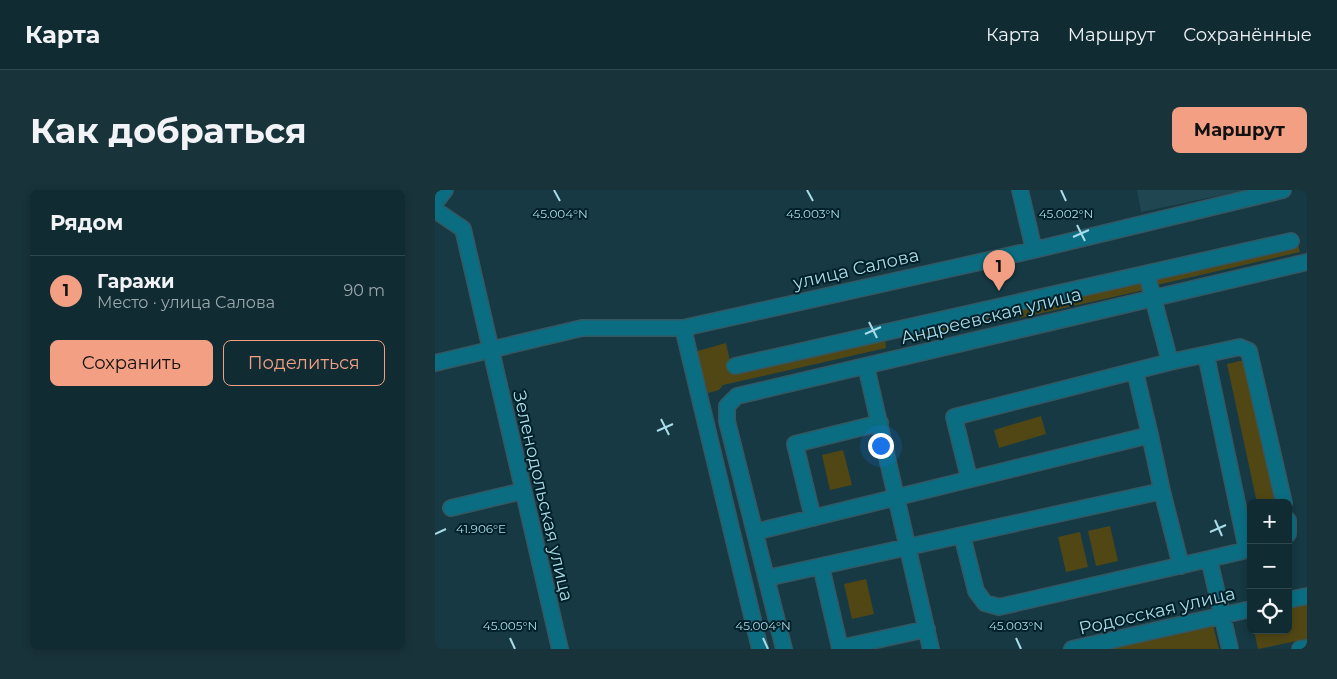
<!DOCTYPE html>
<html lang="ru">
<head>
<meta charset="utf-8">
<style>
  :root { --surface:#102b32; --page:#19333a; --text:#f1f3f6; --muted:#9ca7ac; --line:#30474d; --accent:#f39f84 }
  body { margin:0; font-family:Montserrat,sans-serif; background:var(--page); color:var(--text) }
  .controls { position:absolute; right:15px; bottom:15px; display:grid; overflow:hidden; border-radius:8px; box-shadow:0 2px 8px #0003 }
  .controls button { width:45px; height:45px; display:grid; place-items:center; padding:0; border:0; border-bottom:1px solid var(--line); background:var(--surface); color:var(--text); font:25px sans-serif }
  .you { position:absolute; left:445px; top:255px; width:18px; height:18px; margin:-12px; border:4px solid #fff; border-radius:50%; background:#1a73e8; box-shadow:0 0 0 8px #1a73e833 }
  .badge { display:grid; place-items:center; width:32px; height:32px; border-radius:50%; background:var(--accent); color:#111; font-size:16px; font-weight:700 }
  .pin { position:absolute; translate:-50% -41px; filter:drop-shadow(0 1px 2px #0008) }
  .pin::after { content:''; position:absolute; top:26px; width:18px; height:15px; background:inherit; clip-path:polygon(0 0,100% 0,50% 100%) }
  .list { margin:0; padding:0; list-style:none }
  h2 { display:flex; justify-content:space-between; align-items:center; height:65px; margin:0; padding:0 20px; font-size:21px }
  h2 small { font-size:16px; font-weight:400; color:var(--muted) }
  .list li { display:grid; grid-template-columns:32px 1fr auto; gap:15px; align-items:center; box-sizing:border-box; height:70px; padding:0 20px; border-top:1px solid var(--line) }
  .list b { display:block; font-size:19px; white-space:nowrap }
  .list p { margin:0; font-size:16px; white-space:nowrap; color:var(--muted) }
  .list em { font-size:16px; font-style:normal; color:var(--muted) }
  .actions { display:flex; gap:10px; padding:15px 20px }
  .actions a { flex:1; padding:11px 0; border:1px solid var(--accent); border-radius:8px; text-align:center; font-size:18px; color:var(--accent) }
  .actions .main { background:var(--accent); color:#111 }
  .icon { flex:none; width:28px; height:28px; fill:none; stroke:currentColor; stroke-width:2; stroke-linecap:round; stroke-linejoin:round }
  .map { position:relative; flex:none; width:872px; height:459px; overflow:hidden; border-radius:8px }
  header { display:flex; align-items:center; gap:30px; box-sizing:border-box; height:70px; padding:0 25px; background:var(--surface); border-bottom:1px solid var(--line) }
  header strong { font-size:24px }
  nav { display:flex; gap:28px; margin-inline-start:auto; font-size:18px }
  .intro { display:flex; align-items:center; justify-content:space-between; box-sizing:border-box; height:120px; padding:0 30px }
  h1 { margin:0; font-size:35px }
  .button { padding:12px 22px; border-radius:8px; background:var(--accent); color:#111; font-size:18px; font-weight:700 }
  main { display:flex; gap:30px; padding:0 30px }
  aside { flex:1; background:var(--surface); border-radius:8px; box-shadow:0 2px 8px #0003 }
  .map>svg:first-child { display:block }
  .built { fill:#204751 }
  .green { fill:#514715 }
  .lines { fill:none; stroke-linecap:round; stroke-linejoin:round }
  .minor-casing { stroke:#335863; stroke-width:18 }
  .minor { stroke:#0a6d82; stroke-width:15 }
  .ticks { fill:none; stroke:#aadbe9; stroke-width:2 }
  .labels { text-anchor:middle; stroke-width:4; stroke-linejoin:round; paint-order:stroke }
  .street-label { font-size:18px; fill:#aadbe9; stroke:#002029 }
  .ticks-label { font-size:12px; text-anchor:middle; fill:#aadbe9; stroke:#002029; stroke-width:4; stroke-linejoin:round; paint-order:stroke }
</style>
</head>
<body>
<header>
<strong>Карта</strong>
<nav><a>Карта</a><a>Маршрут</a><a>Сохранённые</a></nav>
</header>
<div class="intro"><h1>Как добраться</h1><a class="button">Маршрут</a></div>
<main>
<aside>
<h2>Рядом<small></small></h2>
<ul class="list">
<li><span class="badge">1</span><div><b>Гаражи</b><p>Место · улица Салова</p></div><em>90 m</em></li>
</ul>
<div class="actions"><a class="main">Сохранить</a><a>Поделиться</a></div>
</aside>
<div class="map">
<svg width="872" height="459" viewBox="0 0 872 459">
  <rect width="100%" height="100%" fill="#163943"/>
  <!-- built -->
  <path class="built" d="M702,0H811L706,22Z"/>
  <!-- green -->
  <path class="green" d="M863,54L865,62L722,95L720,88Z
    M707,91L709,100L585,128L581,120Z
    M564,123V131L480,150L477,144Z
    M450,148L451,158L288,195L284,200L273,203L259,162L291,153L297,180Z
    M809,170L840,313H822L792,174Z
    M606,226L611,244L564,258L559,240Z
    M408,260L417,295L395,300L387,265Z
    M675,336L683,371L661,376L653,341Z
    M645,342L653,377L631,382L623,347Z
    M431,389L439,424L417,429L409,394Z
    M872,414V449L823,459L819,440H853V418Z
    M778,435L784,459H671Z"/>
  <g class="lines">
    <defs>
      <path id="minor" d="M585,0L599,60
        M0,13L10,0
        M0,20L28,39L125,459
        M712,85L735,172L805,157L814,161L849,313
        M248,138L325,459
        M771,165L812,360
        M0,173L147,138H248L599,60L848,0
        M300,176L856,51
        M431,176L496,459
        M700,181L715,245
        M534,288L519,227L735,172
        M727,301L746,376
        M16,318L88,301
        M378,328L360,254L445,233
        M853,330V344
        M320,342L715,245L727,301L332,388
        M527,345L541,401L550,413L564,417L774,369
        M386,376L405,458L492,439
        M853,410L872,406
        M349,459L292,231V216L302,206L872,72
        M637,459L816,419
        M795,459L774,369L816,359
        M865,459L872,458"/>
    </defs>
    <!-- minor casing -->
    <use href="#minor" class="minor-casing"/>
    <!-- minor -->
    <use href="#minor" class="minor"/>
  </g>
  <!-- ticks -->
  <path class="ticks" d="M119,0L125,11M372,0L378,11M626,0L631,11M642,35L650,51M638,47L654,40M434,132L442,148M430,144L446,137M226,229L234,245M222,241L238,234M780,330L787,346M775,342L791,335M0,344L11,339M75,448L80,459M328,448L333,459M581,448L586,459"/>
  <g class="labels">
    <!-- street labels -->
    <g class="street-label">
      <text transform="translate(421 79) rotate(-13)" y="6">улица Салова</text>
      <text transform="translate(556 126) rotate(-14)" y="6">Андреевская улица</text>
      <text transform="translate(108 306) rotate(77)" y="6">Зеленодольская улица</text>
      <text transform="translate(722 421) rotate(-13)" y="6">Родосская улица</text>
    </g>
  </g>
  <g class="ticks-label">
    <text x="125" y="28">45.004°N</text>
    <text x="378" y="28">45.003°N</text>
    <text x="631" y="28">45.002°N</text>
    <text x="46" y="343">41.906°E</text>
    <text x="75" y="440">45.005°N</text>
    <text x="328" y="440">45.004°N</text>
    <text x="581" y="440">45.003°N</text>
  </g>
</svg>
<div class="controls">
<button>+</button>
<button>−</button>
<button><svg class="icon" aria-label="locate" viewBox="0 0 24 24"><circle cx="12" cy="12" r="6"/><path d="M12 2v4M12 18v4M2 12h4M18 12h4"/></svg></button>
</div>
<div class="you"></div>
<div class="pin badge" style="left:564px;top:101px">1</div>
</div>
</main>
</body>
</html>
